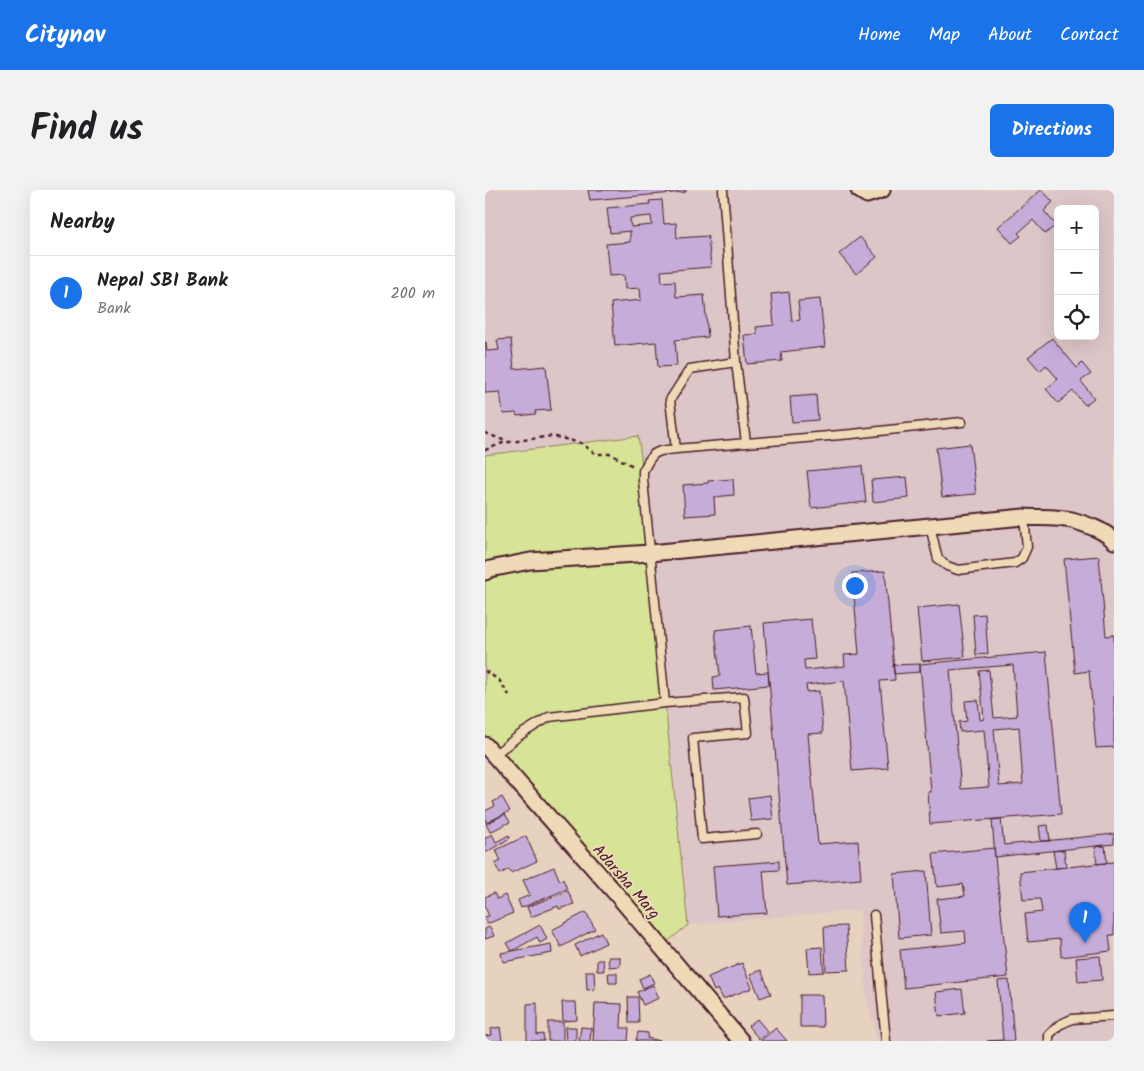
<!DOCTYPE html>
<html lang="en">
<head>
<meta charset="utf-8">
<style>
  :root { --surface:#fff; --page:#f2f2f2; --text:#202124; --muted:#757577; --line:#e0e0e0; --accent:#1a73e8 }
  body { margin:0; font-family:Kalam,sans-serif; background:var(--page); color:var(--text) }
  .controls { position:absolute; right:15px; top:15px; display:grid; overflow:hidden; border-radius:8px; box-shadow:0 5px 20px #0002 }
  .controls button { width:45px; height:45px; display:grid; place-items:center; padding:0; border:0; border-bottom:1px solid var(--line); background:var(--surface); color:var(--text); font:25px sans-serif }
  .you { position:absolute; left:369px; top:395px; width:18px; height:18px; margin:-12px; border:4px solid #fff; border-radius:50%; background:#1a73e8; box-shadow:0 0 0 8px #1a73e833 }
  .badge { display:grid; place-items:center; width:32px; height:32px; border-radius:50%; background:var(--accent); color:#fff; font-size:16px; font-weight:700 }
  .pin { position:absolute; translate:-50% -41px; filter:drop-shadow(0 1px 2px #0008) }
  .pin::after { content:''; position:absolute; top:26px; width:18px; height:15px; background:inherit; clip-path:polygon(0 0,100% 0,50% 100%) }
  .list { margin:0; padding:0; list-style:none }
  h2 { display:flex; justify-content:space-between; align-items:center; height:65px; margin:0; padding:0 20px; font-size:21px }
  h2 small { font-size:16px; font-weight:400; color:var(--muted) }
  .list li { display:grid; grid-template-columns:32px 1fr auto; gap:15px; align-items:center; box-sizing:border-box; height:75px; padding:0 20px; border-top:1px solid var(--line) }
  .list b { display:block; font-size:19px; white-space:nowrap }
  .list p { margin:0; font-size:16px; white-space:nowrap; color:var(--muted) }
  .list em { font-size:16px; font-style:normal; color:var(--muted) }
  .icon { flex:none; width:28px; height:28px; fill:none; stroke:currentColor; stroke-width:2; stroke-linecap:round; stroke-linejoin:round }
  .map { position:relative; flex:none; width:629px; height:851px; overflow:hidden; border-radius:8px }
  header { display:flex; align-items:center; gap:30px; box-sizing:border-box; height:70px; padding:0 25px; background:var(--accent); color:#fff }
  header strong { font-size:24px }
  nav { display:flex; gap:28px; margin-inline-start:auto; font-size:18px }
  .intro { display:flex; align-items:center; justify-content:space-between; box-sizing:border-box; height:120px; padding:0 30px }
  h1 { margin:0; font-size:35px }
  .button { padding:12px 22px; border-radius:8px; background:var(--accent); color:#fff; font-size:18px; font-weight:700 }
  main { display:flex; gap:30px; padding:0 30px }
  aside { flex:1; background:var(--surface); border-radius:8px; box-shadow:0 5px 20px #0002 }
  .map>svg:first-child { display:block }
  .built { fill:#ddc6c7; fill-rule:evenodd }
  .green { fill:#d7e396; stroke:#908160 }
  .building { fill:#c6acd9; stroke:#4a1f2b; fill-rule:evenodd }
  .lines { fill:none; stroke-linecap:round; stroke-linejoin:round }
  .service-casing { stroke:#4a1f2b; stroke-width:11 }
  .minor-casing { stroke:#4a1f2b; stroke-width:19 }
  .path { stroke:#4a1f2b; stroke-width:2.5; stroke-dasharray:4 4; stroke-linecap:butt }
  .service { stroke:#efdab8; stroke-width:8 }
  .minor { stroke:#efdab8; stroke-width:15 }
  .labels { text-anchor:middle; stroke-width:4; stroke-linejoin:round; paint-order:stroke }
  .street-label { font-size:16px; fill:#4a1f2b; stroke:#efdab8 }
</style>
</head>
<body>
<header>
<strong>Citynav</strong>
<nav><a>Home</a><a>Map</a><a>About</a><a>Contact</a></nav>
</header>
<div class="intro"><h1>Find us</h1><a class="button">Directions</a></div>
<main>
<aside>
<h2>Nearby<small></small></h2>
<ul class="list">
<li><span class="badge">1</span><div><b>Nepal SBI Bank</b><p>Bank</p></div><em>200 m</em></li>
</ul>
</aside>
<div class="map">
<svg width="629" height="851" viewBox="0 0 629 851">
  <rect width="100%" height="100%" fill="#e7d1bf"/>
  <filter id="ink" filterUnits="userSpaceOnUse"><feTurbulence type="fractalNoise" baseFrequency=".02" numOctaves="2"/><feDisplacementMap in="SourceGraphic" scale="10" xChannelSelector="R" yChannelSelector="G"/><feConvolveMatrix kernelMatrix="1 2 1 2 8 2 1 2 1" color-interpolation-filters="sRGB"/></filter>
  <g filter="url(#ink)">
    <!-- built -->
    <path class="built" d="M0,0H629V851H393L382,810L374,720L203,735L153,247L0,265ZM573,19H610V146H573Z"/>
    <!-- green -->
    <path class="green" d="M153,246L158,281L180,513L203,735L176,757L0,555V265Z"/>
    <!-- building -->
    <path class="building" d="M103,0H201V2L105,10Z
      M556,0H557L568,12L559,21L571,35L560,44L548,30L533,43L536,46L527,53L513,37Z
      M177,10L179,34L191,33L192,48L223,46L226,77L176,81L177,92L190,91L191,107L219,105L223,147L190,150L192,176L173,177L171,152L130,156L126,113L156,110L155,98L140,99L139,85L124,86L121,54L145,52V41L125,43L122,18L165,14L164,11ZM166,26L167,35L146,37L145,28Z
      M375,47L392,67L371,84L354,64Z
      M304,102L307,131L315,130L313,111L335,109L340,157L296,162L297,171L262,174L259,145L272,144L271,137L289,135L286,104Z
      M567,148L592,178L597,173L606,184L596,191L609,208L600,215L588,201L573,213L561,199L573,189L561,175L555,181L543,167Z
      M26,149L29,179L61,176L66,220L50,221L51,224L32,226L31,223L18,224L15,202L0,203V152H1L2,161L14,160L12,150Z
      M331,205L333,230L307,232L305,207Z
      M485,254L491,304L457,307L451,258Z
      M377,276L381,312L326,318L322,281Z
      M422,287L424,308L388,312L386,290Z
      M248,289L249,305L229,307L230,324L200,326L198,295L223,293V291Z
      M614,366L621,446L629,445V557L611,558L604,481L590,483L579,369Z
      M400,381L410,490L395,491L403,578L367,581L359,491L321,495L322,502L334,501L338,543L323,544L333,654L373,651L376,689L302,695L279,433L326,429L330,469L319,470L320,480L360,476L359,465L374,464L367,383Z
      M474,414L480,467L437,471L432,418Z
      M500,424L503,464L491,465L488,425Z
      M266,436L271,483L283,482L284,495L229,500L228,487L235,486L230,440Z
      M561,462L576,624L445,634L443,602H446L435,474ZM528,475L532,526L509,528L504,480L494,481L499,529L495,530L493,510L480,511L482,531L474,532L475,542L499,540L504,597L476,599L465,480ZM534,537L538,594L514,596L509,539Z
      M435,474V482L409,484L408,475Z
      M285,605L288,629L266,631L263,608Z
      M17,607L25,621L1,633L0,621L10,616L8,612Z
      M20,624L25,632L5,642L1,634Z
      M516,629L519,655L629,644V654L510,667L507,630Z
      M563,635L565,651H556L554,636Z
      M7,644L11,652L24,645L25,648L0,663V648Z
      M41,646L52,671L26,683L24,679L15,684L10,674L16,671L11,660Z
      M620,656L622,673L612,674L610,657Z
      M509,658L523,787L419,798L415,760L481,753L480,741L456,743L452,709L480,706L478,694L452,697L448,664Z
      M579,660L581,677L571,678L568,661Z
      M294,671V680L278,681L282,723L232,726L228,676Z
      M629,672V745H624L626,761L576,767L575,749L543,752L540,724L557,722L555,709L538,710L535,682Z
      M69,677L75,691L78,689L82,699L36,718L33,710L45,705L38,690Z
      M441,681L446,745L414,748L409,684Z
      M83,701L89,714L74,719L73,716L46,727L42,717Z
      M9,703L12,709L20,705L28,723L2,734L0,727L4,726L0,717V707Z
      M101,722L110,739L76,757L67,740Z
      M55,735L62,749L55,753L52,747L27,761L22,753Z
      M361,736L364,780L341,781L339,737Z
      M5,737L9,746L0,749V739Z
      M116,742L121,753L95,766L90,755Z
      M66,754L67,763L18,772L16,763Z
      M337,757L339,782L324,783L322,758Z
      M615,766L617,790L593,792L591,768Z
      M123,767H135V776L124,777Z
      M112,770H118L119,781H112Z
      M257,773L267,798L238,809L233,799L229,801L223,787Z
      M276,780L286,804L275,808L265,784Z
      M101,781H109L110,799L102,800Z
      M123,783H132V793H124Z
      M165,784L169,793L158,798L154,789Z
      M524,790L529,851H502L518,850L513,791Z
      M168,795L174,808L158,815L152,802Z
      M477,799L480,823L454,826L451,802Z
      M315,805H337L338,837H315Z
      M143,807H153L154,833H144Z
      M77,812H91L92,830L78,831Z
      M52,813V845L58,844L59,851H42V814Z
      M110,813L137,814L136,838H144L143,851H108Z
      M272,829L283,842L274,849L263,836Z
      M63,832H78V851H63Z
      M15,837L17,851H0V846L7,845L6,839Z
      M80,837H91V850L81,851Z
      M96,837L106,838L105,851H94Z
      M291,838L302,851H277L276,850Z
      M153,842L163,843L162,848L176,851H151Z"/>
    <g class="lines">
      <defs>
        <path id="service" d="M238,0L251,172L261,253
          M191,259L185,210L205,179L251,172
          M445,336L453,369L462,376L473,380L530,373L537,368L542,357L539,327
          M180,513L158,290V281L164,270L169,264L175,261L191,259L367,244L477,232
          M9,565L35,545L64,527L180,513L259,507L263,543L208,548L217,649L272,644
          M389,725L401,851
          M564,851V845L574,835L587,829L629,826"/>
        <path id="minor" d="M374,0L382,5L397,0
          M0,382L5,379L45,371L165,363L539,327C553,328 573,327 587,330C600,334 620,340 629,351
          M0,555L134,707L256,851"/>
      </defs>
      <!-- service casing -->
      <use href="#service" class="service-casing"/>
      <!-- minor casing -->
      <use href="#minor" class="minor-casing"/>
      <!-- path -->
      <path class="path" d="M0,243L23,252
        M0,260L18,253L67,246L96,253L111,264H125L148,276
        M0,481L14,490L24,505"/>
      <!-- service -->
      <use href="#service" class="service"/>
      <!-- minor -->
      <use href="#minor" class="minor"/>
    </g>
  </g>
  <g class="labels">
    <!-- street labels -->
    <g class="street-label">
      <text transform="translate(142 691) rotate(49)" y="6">Adarsha Marg</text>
    </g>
  </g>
</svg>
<div class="controls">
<button>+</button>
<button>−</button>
<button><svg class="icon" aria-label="locate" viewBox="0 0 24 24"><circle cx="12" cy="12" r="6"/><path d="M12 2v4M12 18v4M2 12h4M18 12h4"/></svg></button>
</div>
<div class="you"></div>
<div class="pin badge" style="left:600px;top:753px">1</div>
</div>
</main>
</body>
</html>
